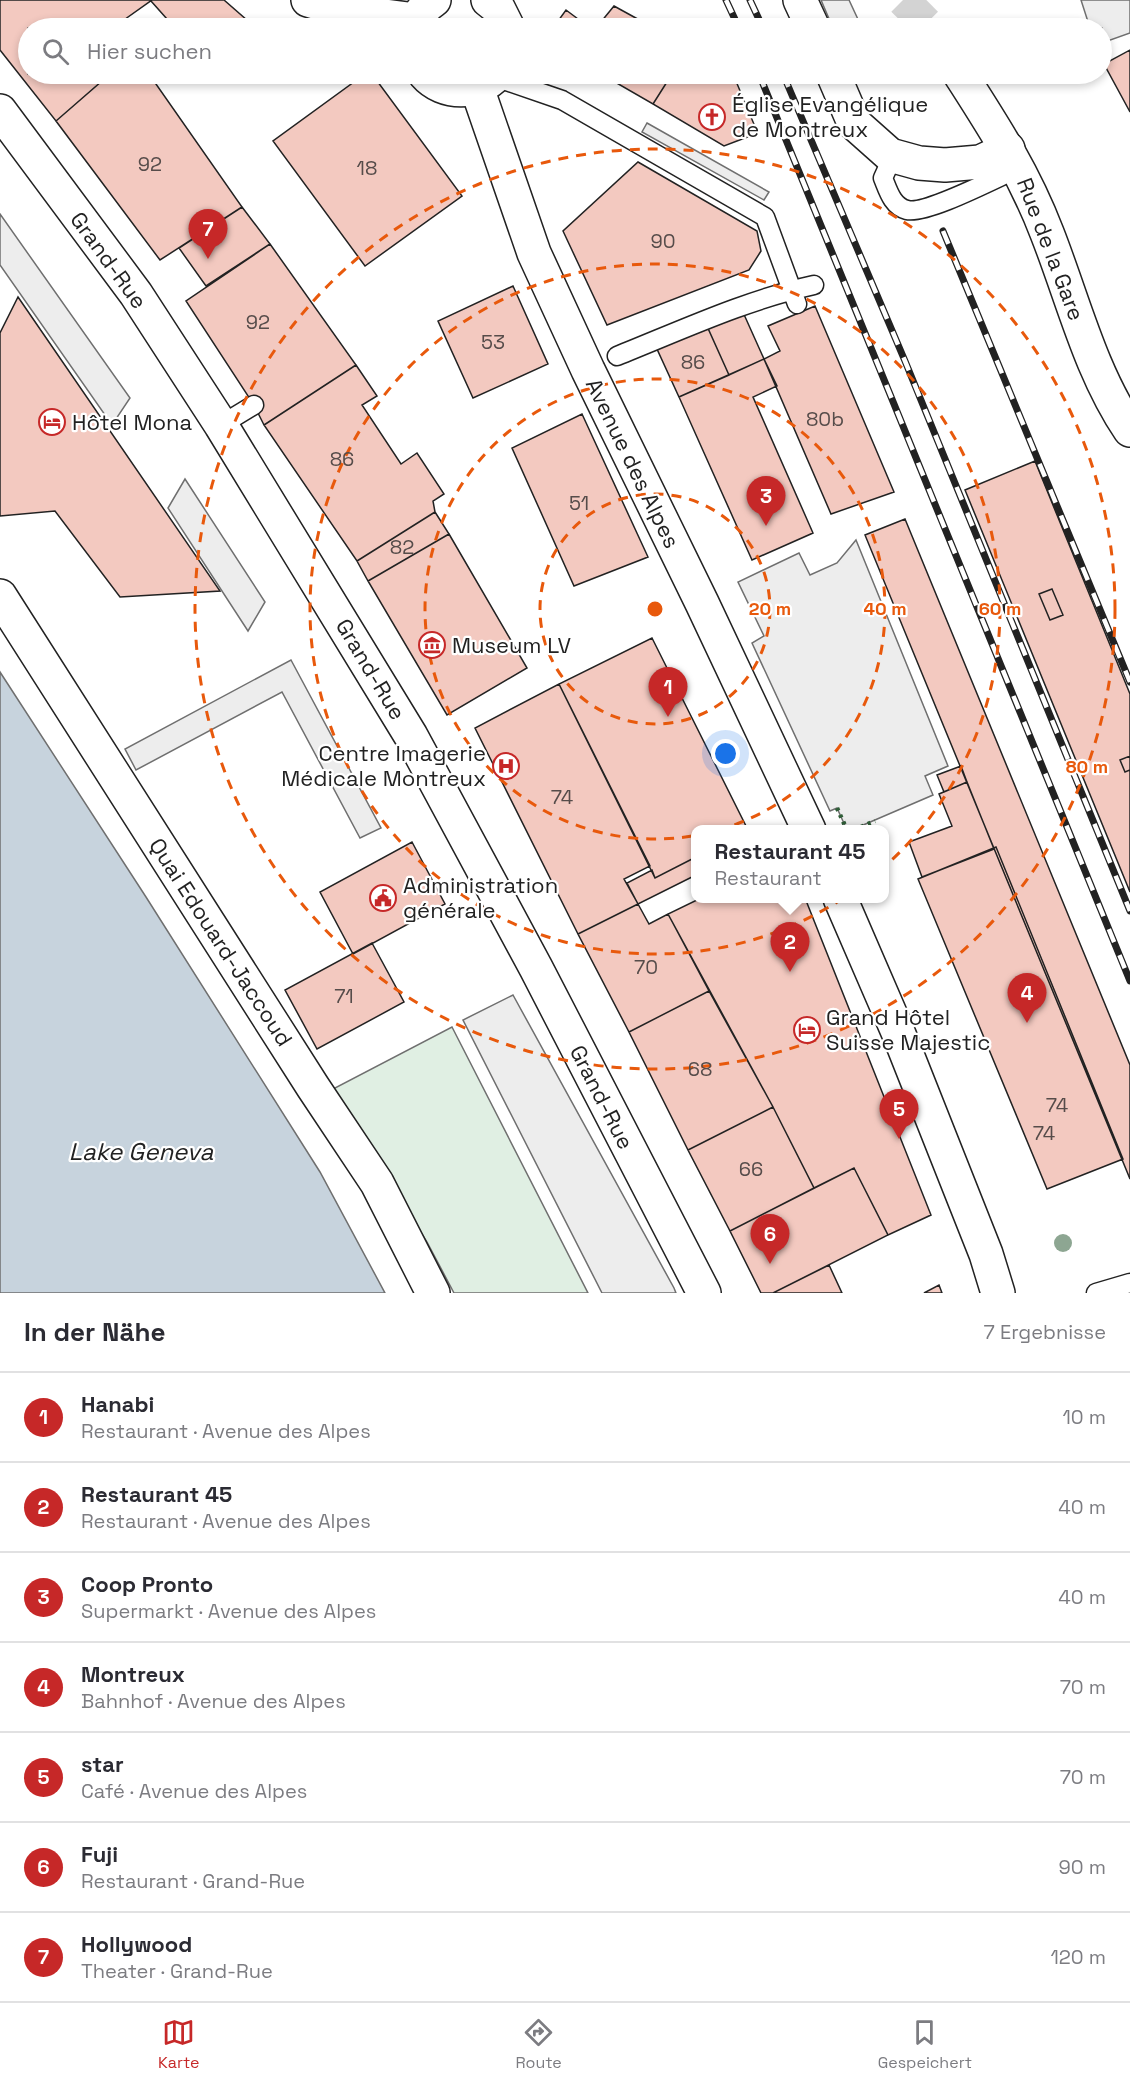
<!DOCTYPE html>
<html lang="de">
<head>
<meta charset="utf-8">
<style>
  :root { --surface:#fff; --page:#f2f2f3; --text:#2b2b33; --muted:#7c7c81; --line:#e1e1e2; --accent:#c62828 }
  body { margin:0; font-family:"Space Grotesk",sans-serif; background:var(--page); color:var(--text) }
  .you { position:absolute; left:726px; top:754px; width:21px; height:21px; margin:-15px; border:4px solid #fff; border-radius:50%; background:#1a73e8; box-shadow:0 0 0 9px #1a73e833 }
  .badge { display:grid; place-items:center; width:39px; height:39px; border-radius:50%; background:var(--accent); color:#fff; font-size:20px; font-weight:700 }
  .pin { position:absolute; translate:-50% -50px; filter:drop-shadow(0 2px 3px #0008) }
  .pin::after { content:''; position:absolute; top:32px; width:21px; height:18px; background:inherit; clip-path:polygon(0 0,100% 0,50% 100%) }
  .popup { position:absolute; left:691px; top:825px; width:198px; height:78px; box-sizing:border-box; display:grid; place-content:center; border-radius:12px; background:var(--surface); filter:drop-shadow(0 2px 4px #0005); font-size:20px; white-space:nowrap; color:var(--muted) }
  .popup b { font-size:22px; color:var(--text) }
  .popup::after { content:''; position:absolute; left:50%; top:100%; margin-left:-12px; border:12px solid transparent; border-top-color:var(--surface) }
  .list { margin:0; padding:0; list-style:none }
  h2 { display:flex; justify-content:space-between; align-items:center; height:78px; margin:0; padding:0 24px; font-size:26px }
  h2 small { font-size:20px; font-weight:400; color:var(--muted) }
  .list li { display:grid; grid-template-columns:39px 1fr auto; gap:18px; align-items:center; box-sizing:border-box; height:90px; padding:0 24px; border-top:2px solid var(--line) }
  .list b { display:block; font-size:22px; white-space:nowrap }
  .list p { margin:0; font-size:20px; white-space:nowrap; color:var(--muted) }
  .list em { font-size:20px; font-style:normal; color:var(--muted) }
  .icon { flex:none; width:33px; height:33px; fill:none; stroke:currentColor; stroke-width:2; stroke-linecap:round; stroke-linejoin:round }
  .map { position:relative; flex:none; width:1130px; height:1293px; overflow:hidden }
  .search { position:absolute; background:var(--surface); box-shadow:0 3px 9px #0003; left:18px; right:18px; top:18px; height:66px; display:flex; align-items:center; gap:15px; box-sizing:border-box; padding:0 21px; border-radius:33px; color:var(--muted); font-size:22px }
  .sheet { height:708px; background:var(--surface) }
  nav { display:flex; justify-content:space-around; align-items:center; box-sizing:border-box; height:84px; border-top:2px solid var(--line); background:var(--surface); font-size:16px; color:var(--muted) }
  nav a { display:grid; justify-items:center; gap:3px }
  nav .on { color:var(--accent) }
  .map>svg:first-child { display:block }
  .green { fill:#e0efe3; stroke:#6f6f6f; stroke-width:1.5 }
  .parking { fill:#ededed; stroke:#6f6f6f; stroke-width:1.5 }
  .water { fill:#c7d3dd; stroke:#6f6f6f; stroke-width:1.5 }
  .building { fill:#f3c9c0; stroke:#222; stroke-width:1.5 }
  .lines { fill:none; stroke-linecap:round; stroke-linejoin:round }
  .secondary-tunnel { stroke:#d3d3d3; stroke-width:33; stroke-dasharray:33 16; stroke-linecap:butt }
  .lane-casing { stroke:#222; stroke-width:21 }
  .street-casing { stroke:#222; stroke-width:36 }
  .secondary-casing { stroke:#222; stroke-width:36 }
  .primary-casing { stroke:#222; stroke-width:36 }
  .lane { stroke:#fff; stroke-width:18 }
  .street { stroke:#fff; stroke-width:33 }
  .secondary { stroke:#fff; stroke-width:33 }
  .primary { stroke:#fff; stroke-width:33 }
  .rail-casing { stroke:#222; stroke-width:7 }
  .rail { stroke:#fff; stroke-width:4.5; stroke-dasharray:14; stroke-linecap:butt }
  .hedge { stroke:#2f5e38; stroke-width:4.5; stroke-dasharray:3 4.5; stroke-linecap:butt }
  .tree { fill:#8da692 }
  .ring { fill:none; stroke:#e8590c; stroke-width:3; stroke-dasharray:10 8 }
  .labels { text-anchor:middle; stroke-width:4.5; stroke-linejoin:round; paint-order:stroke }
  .number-label { font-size:20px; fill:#564c4a }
  .poi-label { font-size:22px; fill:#222; stroke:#fff; text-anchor:start }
  .street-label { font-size:22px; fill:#222; stroke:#fff }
  .water-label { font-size:24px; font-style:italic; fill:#222; stroke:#fff }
  .centre { fill:#e8590c; stroke:#fff; stroke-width:3 }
  .ring-label { font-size:18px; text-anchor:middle; font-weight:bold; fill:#e8590c; stroke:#fff; stroke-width:4.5; stroke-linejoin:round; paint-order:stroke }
</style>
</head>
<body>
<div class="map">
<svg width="1130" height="1293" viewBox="0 0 1130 1293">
  <rect width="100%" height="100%" fill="#fff"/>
  <!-- green -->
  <path class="green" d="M452,1027L588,1293H454L427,1242L333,1089Z"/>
  <!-- parking -->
  <path class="parking" d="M821,0H849L862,28H833Z
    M1081,0H1130V33L1102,43V28H1090Z
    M647,123L769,192L764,200L642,132Z
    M0,214L130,398L112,425L0,265Z
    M185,479L265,602L248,631L168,508Z
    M856,540L948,766L925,776L933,795L854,829L847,830L837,808L830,811L752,643L764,636L738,582L799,553L810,575L837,563Z
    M291,660L381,828L360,838L282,692L136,770L125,749Z
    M513,995L674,1288L676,1293H602L463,1020Z"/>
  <!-- water -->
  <path class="water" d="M0,672L146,897L320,1172L385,1293H0Z"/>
  <!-- building -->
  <path class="building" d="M0,0H152L114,27L115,28H28V74H110L56,121L0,50Z
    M152,0H224L256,28H175L151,1Z
    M614,6L654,28H596Z
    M566,10L590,28H553Z
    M1130,50V112L1104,64Z
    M110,74H149L242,207L160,260L56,121Z
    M232,74H247L239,81Z
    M365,74H372L462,196L365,266L273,141Z
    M601,74H672L653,104Z
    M672,74H733L756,129L750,136L724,146L653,104Z
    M638,162L757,231L761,251L749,270L607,325L563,231Z
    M242,207L270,244L206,286L179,248Z
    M270,244L356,365L264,425L254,405L186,301Z
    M513,286L548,364L473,398L438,321Z
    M18,297L220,591L120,597L55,511L0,516V333Z
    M815,306L894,492L831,514L764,359L780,351L768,326Z
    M742,310L764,359L729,375L707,326Z
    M707,326L729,375L679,397L657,349Z
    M764,359L777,386L753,397L813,533L752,560L679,397Z
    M356,365L377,396L362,405L401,464L417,453L444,494L433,501L435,512L357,561L264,425Z
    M582,414L648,557L574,586L512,448Z
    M1035,461L1130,694V892L965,490Z
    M435,512L449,534L368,581L357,561Z
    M905,519L1130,1065V1179L865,535Z
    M449,534L527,668L447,715L368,581Z
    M1052,589L1063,615L1050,620L1039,594Z
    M652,638L748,830H696V857L655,878L559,684Z
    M559,684L650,866L624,879L638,904L578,934L475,728Z
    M1130,756V770L1125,772L1120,760Z
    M961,766L967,782L944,792L937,775Z
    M967,782L994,849L922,877L909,842L952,826L939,794Z
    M412,842L445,904L353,954L320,892Z
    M996,847L1123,1159L1047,1189L918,879Z
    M696,857V875L638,904L627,883L652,870L655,878Z
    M701,898H805L931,1215L888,1235L854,1168L814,1188L773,1107L668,914Z
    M638,904L649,924L668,914L709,991L629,1032L578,934Z
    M372,943L404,1002L317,1049L285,990Z
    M709,991L773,1107L688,1150L629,1032Z
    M773,1107L814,1188L730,1231L688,1150Z
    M854,1168L888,1235L773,1293H761L730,1231Z
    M829,1265L842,1293H773Z
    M939,1285L942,1293H924Z"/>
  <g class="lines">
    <!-- secondary-tunnel -->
    <path class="secondary-tunnel" d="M903,0L931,28"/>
    <defs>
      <path id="lane" d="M495,77L562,100L765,217L797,304
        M893,156L883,178C888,190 892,206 907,210C926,215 998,177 1019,168
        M617,356C682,330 746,300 814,285
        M221,425L254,405
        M1096,1293L1130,1283"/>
      <path id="street" d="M308,0L344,11L416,20
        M800,0L813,28
        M833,74L854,123L890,155L919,163L945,165L980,162L1008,149
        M477,88L534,253L588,370L702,603L809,830
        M0,596L313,1087L377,1183L433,1293
        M840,898L898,1032L986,1254L998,1293"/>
      <path id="secondary" d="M488,0L498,8L508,28
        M414,28C417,17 424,6 434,0
        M425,74C443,95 479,95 497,74
        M960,74C994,127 1024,173 1047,233C1073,299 1090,371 1130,430"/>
      <path id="primary" d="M0,111L136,294L221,425L411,736L536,968L704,1293"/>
    </defs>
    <!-- lane casing -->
    <use href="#lane" class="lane-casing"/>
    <!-- street casing -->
    <use href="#street" class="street-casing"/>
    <!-- secondary casing -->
    <use href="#secondary" class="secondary-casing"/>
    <!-- primary casing -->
    <use href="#primary" class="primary-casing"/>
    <!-- lane -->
    <use href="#lane" class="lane"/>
    <!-- street -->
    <use href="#street" class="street"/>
    <!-- secondary -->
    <use href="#secondary" class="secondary"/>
    <!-- primary -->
    <use href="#primary" class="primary"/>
    <defs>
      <path id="rail" d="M726,0L739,28
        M750,0L763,28
        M759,74L1130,981
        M783,74L905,361L1130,911
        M943,231L1130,682"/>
    </defs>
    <!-- rail casing -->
    <use href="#rail" class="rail-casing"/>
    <!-- rail -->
    <use href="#rail" class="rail"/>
    <!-- hedge -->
    <path class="hedge" d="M837,808L847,830
      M854,830L875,821"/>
  </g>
  <!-- trees -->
  <circle class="tree" cx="1063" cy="1243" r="9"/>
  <!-- distance rings -->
  <g class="ring">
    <circle cx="655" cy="609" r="115"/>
    <circle cx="655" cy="609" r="230"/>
    <circle cx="655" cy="609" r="345"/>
    <circle cx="655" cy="609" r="460"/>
  </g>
  <!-- icons -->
  <defs>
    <symbol id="church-ring" viewBox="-11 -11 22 22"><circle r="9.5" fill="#fff" stroke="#c62828" stroke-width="1.5"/><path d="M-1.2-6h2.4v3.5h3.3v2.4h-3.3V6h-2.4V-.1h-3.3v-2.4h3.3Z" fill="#c62828"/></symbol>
    <symbol id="hotel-ring" viewBox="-11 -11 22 22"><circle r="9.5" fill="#fff" stroke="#c62828" stroke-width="1.5"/><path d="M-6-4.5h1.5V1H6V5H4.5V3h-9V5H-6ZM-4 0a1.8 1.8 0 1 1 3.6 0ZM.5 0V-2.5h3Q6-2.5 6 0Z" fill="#c62828"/></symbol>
    <symbol id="museum-ring" viewBox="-11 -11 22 22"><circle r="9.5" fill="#fff" stroke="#c62828" stroke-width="1.5"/><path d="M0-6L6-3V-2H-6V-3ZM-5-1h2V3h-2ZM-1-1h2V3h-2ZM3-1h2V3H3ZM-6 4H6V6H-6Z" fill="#c62828"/></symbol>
    <symbol id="hospital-ring" viewBox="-11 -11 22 22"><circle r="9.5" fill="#fff" stroke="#c62828" stroke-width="1.5"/><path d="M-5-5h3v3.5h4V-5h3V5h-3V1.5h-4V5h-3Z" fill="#c62828"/></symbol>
    <symbol id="civic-ring" viewBox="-11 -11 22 22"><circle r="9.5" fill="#fff" stroke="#c62828" stroke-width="1.5"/><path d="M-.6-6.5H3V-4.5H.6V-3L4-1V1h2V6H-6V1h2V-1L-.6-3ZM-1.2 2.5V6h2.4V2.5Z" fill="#c62828"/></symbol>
  </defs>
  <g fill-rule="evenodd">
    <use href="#church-ring" x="697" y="102" width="30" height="30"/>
    <use href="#hotel-ring" x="37" y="407" width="30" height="30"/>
    <use href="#museum-ring" x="417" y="630" width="30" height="30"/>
    <use href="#hospital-ring" x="491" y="751" width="30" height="30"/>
    <use href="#civic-ring" x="368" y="883" width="30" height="30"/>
    <use href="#hotel-ring" x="792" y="1015" width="30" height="30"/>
  </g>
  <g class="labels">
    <!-- number labels -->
    <g class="number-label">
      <text x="150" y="171">92</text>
      <text x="367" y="175">18</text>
      <text x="663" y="248">90</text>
      <text x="258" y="329">92</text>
      <text x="493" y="349">53</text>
      <text x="693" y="369">86</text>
      <text x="825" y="426">80b</text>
      <text x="342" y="466">86</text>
      <text x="579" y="510">51</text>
      <text x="402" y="554">82</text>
      <text x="562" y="804">74</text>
      <text x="646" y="974">70</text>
      <text x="344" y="1003">71</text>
      <text x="700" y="1076">68</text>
      <text x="1057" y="1112">74</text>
      <text x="1044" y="1140">74</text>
      <text x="751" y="1176">66</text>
    </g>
    <!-- poi labels -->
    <g class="poi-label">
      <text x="732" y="112">Église Evangélique<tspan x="732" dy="25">de Montreux</tspan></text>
      <text x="72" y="430">Hôtel Mona</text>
      <text x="452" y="653">Museum LV</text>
      <text x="486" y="761" text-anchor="end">Centre Imagerie<tspan x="486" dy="25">Médicale Montreux</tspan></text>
      <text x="403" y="893">Administration<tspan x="403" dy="25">générale</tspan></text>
      <text x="826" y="1025">Grand Hôtel<tspan x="826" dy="25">Suisse Majestic</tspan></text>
    </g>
    <!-- street labels -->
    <g class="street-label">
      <text transform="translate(1051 249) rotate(69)" y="8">Rue de la Gare</text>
      <text transform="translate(109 260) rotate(54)" y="8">Grand-Rue</text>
      <text transform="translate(633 463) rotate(64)" y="8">Avenue des Alpes</text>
      <text transform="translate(371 669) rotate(59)" y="8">Grand-Rue</text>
      <text transform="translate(221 942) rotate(57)" y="8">Quai Edouard-Jaccoud</text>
      <text transform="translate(602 1097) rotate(63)" y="8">Grand-Rue</text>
    </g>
    <!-- water labels -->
    <g class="water-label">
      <text x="141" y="1160">Lake Geneva</text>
    </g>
  </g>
  <circle cx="655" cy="609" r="9" class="centre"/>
  <g class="ring-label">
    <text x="770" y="615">20 m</text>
    <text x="885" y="615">40 m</text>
    <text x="1000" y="615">60 m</text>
    <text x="1087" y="773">80 m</text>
  </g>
</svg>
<div class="you"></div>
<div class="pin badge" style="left:668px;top:717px">1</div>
<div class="pin badge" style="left:790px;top:972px">2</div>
<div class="popup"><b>Restaurant 45</b>Restaurant</div>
<div class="pin badge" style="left:766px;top:526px">3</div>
<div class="pin badge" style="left:1027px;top:1023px">4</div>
<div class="pin badge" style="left:899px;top:1139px">5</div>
<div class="pin badge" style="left:770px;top:1264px">6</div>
<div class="pin badge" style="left:208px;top:259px">7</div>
<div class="search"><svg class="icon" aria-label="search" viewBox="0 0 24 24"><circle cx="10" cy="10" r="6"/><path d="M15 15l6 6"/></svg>Hier suchen</div>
</div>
<section class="sheet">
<h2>In der Nähe<small>7 Ergebnisse</small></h2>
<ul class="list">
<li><span class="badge">1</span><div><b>Hanabi</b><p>Restaurant · Avenue des Alpes</p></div><em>10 m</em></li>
<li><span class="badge">2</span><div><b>Restaurant 45</b><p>Restaurant · Avenue des Alpes</p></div><em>40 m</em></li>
<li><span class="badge">3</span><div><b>Coop Pronto</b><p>Supermarkt · Avenue des Alpes</p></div><em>40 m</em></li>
<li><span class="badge">4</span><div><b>Montreux</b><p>Bahnhof · Avenue des Alpes</p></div><em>70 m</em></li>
<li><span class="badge">5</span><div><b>star</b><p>Café · Avenue des Alpes</p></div><em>70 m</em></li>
<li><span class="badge">6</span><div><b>Fuji</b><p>Restaurant · Grand-Rue</p></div><em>90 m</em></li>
<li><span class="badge">7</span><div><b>Hollywood</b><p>Theater · Grand-Rue</p></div><em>120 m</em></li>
</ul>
</section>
<nav>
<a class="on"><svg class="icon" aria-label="map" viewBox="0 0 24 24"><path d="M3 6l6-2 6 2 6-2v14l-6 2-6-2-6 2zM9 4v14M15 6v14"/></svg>Karte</a>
<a><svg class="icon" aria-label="directions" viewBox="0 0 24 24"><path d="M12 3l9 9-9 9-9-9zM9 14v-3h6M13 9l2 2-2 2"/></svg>Route</a>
<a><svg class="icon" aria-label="saved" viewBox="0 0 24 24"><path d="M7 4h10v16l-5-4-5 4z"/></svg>Gespeichert</a>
</nav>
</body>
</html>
